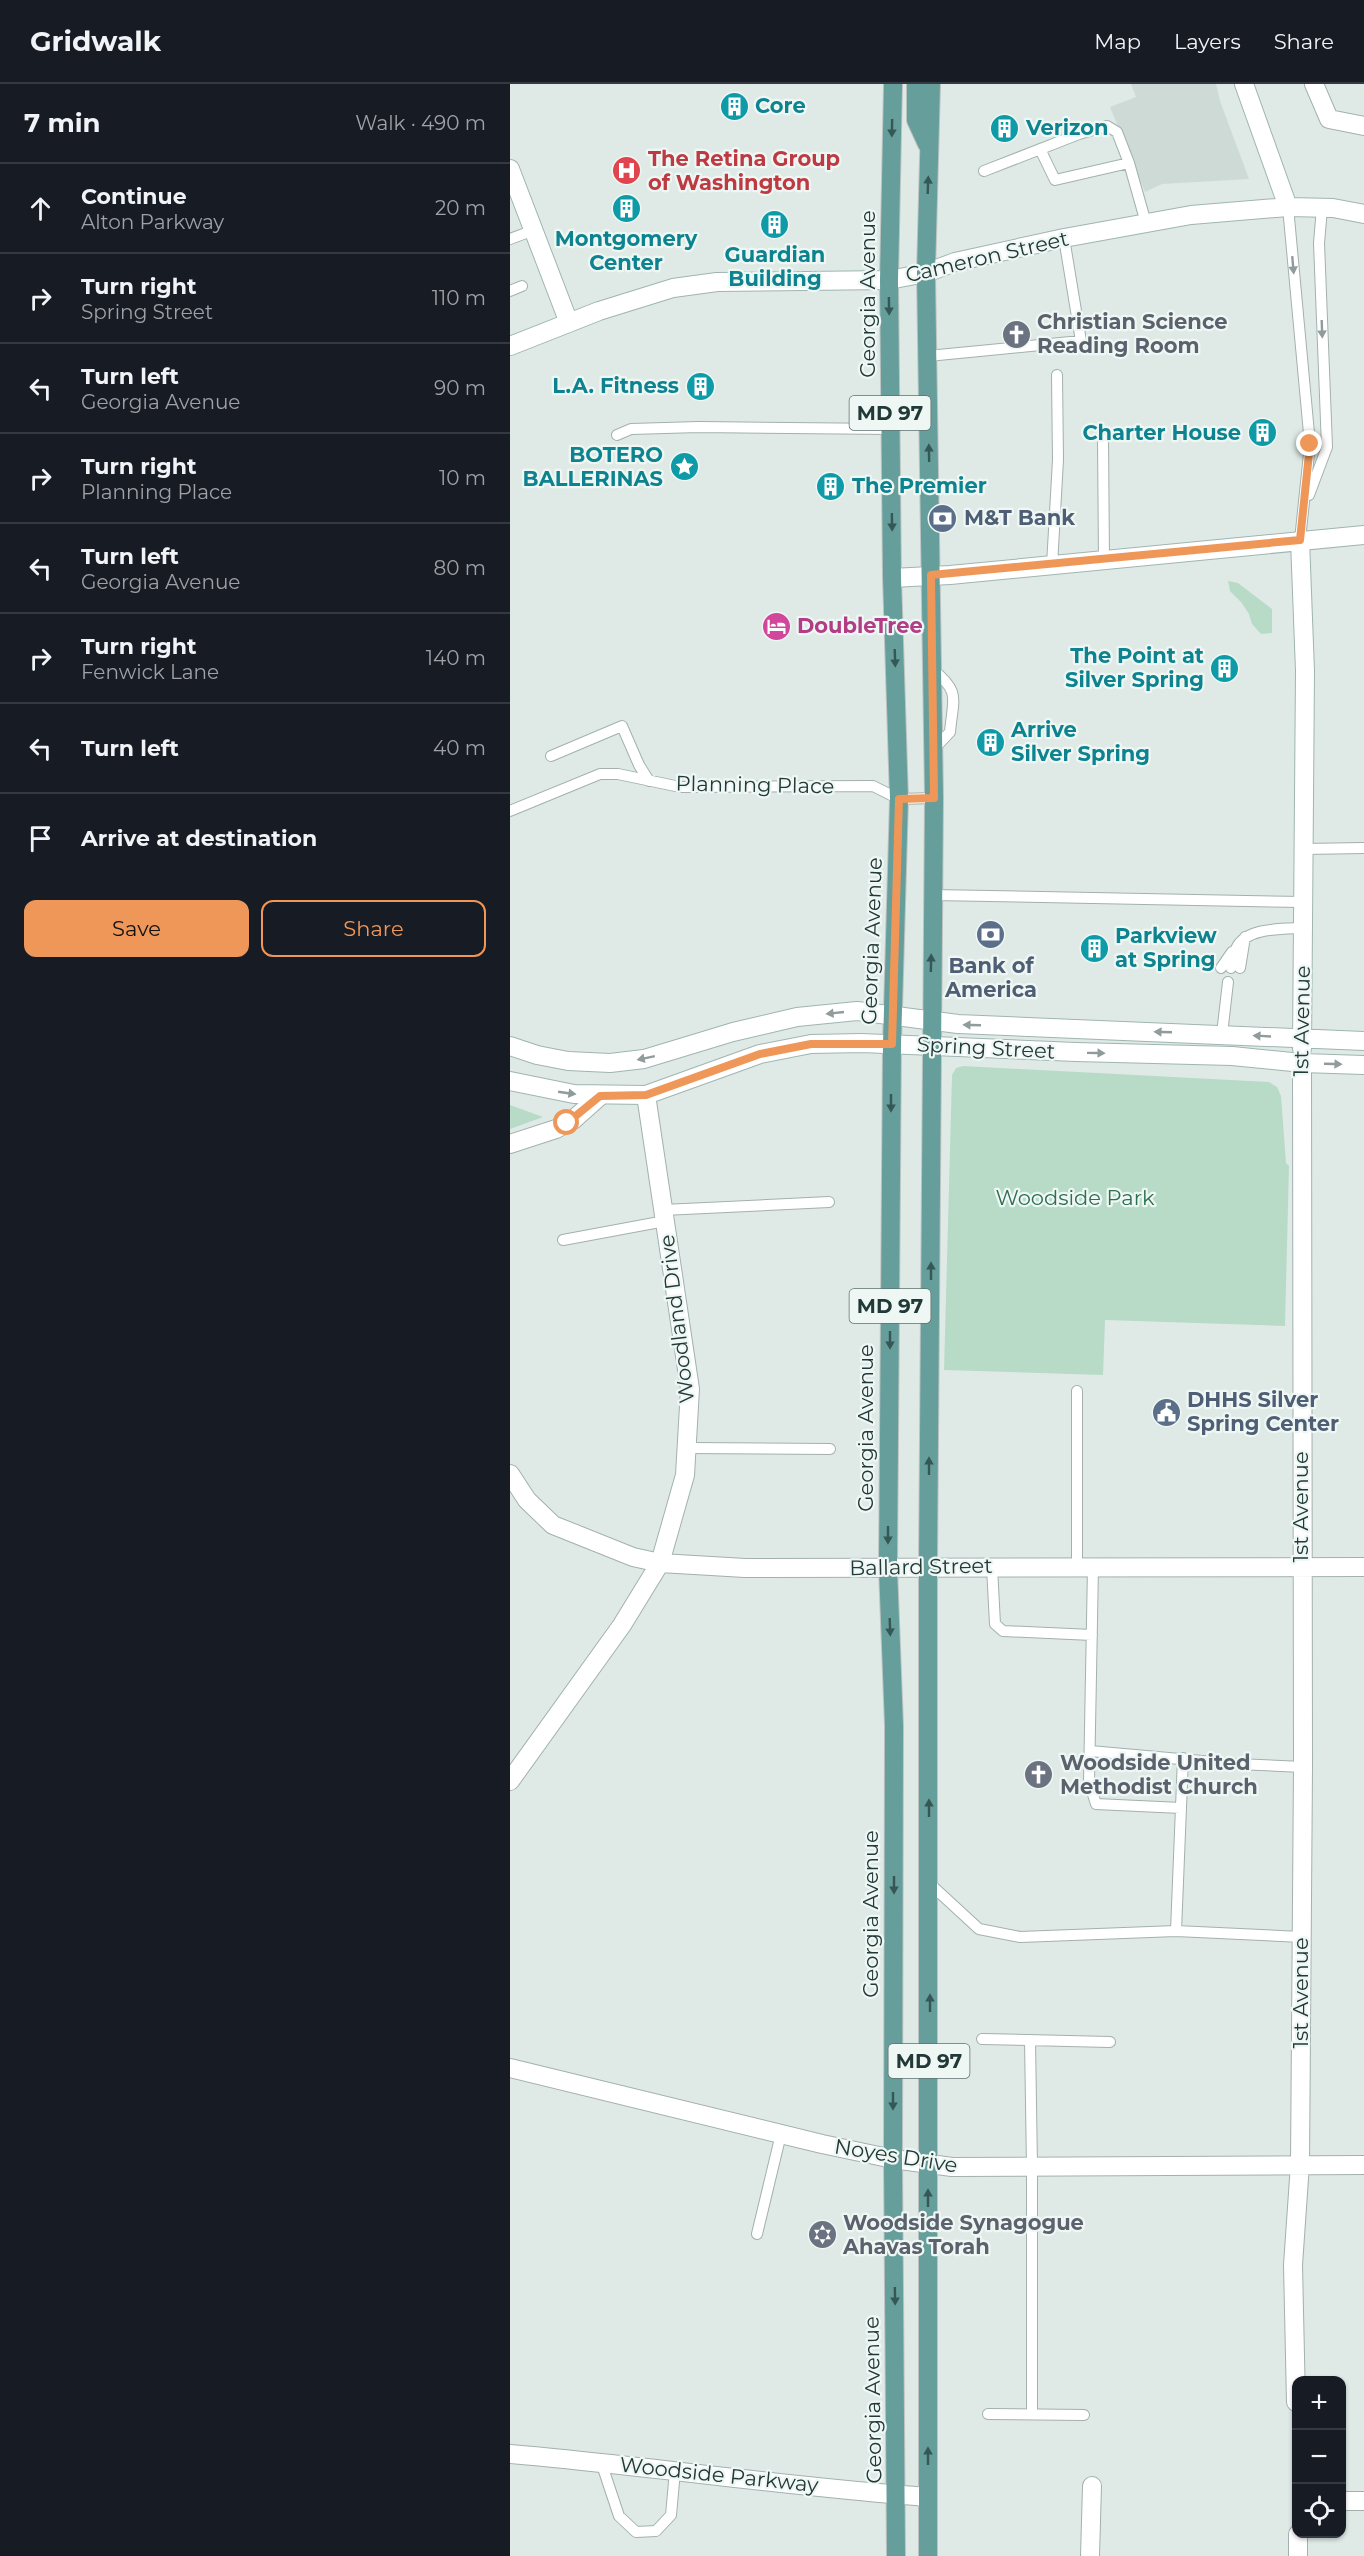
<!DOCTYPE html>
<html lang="en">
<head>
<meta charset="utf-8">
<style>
  :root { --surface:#171b24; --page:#20242c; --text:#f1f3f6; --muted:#9ea1a6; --line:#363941; --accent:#ee9759 }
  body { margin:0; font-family:Montserrat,sans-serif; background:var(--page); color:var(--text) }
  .controls { position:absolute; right:18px; bottom:18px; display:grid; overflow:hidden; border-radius:12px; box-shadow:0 2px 4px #0004 }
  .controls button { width:54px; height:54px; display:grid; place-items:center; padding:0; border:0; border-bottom:2px solid var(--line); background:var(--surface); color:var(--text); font:30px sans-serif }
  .stop { position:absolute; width:18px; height:18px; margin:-14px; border:4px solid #ee9759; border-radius:50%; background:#fff }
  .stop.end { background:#ee9759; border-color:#fff; box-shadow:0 2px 6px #0008 }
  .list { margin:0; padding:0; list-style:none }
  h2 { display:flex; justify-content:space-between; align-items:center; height:78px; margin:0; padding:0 24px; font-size:26px }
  h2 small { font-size:20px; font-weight:400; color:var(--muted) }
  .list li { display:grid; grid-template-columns:39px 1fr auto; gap:18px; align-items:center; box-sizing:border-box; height:90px; padding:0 24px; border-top:2px solid var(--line) }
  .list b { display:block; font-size:22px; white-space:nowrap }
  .list p { margin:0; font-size:20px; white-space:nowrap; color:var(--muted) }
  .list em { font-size:20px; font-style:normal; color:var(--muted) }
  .actions { display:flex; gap:12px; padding:18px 24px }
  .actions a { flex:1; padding:14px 0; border:2px solid var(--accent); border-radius:12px; text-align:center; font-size:21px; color:var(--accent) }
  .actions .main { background:var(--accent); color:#111 }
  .icon { flex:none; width:33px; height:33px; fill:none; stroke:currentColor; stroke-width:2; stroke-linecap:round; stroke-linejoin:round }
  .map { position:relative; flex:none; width:854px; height:2472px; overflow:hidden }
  header { display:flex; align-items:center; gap:36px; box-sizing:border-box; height:84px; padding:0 30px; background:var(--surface); border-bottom:2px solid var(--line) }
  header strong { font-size:28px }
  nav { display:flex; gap:33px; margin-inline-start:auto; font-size:21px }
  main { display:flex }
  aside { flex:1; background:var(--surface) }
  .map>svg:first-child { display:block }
  .built { fill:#cddad6 }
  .green { fill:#b8dbc8 }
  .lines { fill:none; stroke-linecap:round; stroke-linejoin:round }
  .lane-casing { stroke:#a2b1af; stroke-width:12 }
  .street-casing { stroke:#a2b1af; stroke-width:20 }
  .secondary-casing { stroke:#9fb5b1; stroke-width:20 }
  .primary-casing { stroke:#bcc4c3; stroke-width:20 }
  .lane { stroke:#fff; stroke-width:10 }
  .street { stroke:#fff; stroke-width:18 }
  .secondary { stroke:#fff; stroke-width:18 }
  .primary { stroke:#659e9a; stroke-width:18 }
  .oneway { fill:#355755 }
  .oneway2 { fill:#909c9b }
  .route { stroke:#ee9759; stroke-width:8 }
  .labels { text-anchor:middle; stroke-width:4.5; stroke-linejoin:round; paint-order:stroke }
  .shield { fill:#eff7f4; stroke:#5f7270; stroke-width:1.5 }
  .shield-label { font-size:20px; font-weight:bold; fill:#213937 }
  .culture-label { font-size:21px; font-weight:bold; fill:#0d838f; stroke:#eff7f4; text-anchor:start }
  .health-label { font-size:21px; font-weight:bold; fill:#be3a42; stroke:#eff7f4; text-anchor:start }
  .street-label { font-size:21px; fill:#213937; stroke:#eff7f4 }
  .worship-label { font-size:21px; font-weight:bold; fill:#5b616d; stroke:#eff7f4; text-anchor:start }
  .service-label { font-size:21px; font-weight:bold; fill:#4e5e75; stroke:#eff7f4; text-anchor:start }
  .hotel-label { font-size:21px; font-weight:bold; fill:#b23c85; stroke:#eff7f4; text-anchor:start }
  .park-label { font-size:21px; fill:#2c6f52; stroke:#eff7f4 }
</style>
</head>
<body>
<header>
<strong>Gridwalk</strong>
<nav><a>Map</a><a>Layers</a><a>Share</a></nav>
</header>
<main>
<aside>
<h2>7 min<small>Walk · 490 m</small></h2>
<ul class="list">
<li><svg class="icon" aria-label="ahead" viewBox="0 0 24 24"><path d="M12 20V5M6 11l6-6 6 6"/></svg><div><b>Continue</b><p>Alton Parkway</p></div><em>20 m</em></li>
<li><svg class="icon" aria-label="right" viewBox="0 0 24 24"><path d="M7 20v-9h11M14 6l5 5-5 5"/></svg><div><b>Turn right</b><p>Spring Street</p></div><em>110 m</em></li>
<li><svg class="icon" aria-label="left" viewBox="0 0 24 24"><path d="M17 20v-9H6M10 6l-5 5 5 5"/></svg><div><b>Turn left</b><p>Georgia Avenue</p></div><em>90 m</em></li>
<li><svg class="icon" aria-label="right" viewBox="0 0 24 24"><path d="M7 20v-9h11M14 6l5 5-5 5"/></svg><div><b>Turn right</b><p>Planning Place</p></div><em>10 m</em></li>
<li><svg class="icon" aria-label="left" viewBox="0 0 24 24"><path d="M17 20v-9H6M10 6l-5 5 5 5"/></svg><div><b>Turn left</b><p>Georgia Avenue</p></div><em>80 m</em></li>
<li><svg class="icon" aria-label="right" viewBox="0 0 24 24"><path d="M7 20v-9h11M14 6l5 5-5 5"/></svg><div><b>Turn right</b><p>Fenwick Lane</p></div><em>140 m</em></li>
<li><svg class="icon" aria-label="left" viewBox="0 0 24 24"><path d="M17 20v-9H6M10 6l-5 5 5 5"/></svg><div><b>Turn left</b></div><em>40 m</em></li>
<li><svg class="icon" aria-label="arrive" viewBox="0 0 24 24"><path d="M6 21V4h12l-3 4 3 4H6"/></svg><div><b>Arrive at destination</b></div></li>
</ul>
<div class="actions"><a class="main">Save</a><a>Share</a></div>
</aside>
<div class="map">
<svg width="854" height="2472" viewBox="0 0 854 2472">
  <rect width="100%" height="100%" fill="#dfeae7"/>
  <!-- built -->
  <path class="built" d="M621,0H706L710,17L739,95L652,100L635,108L600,23L626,13Z"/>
  <!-- green -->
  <path class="green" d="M718,497L728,499L762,525V549L751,550L742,540L739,530L731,518L720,507Z
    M453,982L759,998L767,1003L771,1012L776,1079L779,1082L775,1242L595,1236L593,1291L434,1286L442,991L446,984Z
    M0,1021L33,1033L0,1045Z"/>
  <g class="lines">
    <defs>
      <path id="lane" d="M530,65L545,96L619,79L636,139
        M474,87L569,50L597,42L607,48L619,79
        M778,123L800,360L790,456
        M0,155L24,146
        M0,207L12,202
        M418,272L571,257L554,154
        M107,351L121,345L189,343L381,345
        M593,355L594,476
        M799,411L817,363L809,159L812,124
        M542,481L548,376L547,291
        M422,585C451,608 443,614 440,648L423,666
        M41,672L112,642L129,681L139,697
        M0,727L90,690H108L170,703L363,702L389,715L424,714
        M794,765L854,764
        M422,811L793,818
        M711,884L722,868
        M721,884C722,878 723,871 726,865C735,843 773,845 793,844
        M730,884L735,853
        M712,950L718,898
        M153,1126L319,1118
        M53,1156L155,1137
        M567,1307V1483
        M176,1364L320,1365
        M482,1483L485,1540L493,1547L582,1551
        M583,1483L579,1698L586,1720L671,1724
        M580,1667L726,1680L793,1683
        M419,1799L469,1845L510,1853L666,1847L792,1853
        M666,1847L673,1674
        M472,1955L600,1958
        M520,1956L522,2083V2329
        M247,2150L271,2050
        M478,2330L574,2331
        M91,2378L109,2432L126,2448L146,2447L161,2431L165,2387"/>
      <path id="street" d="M804,0L819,35L854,42
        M0,1060L46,1045L63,1036L90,1012
        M0,1390L17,1416L43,1441L123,1473L150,1479L235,1484L854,1483
        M0,1697L112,1541L150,1479L175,1391L180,1305L136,1011
        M0,1984L312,2060L383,2075L442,2083L854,2081
        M786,2318L783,2181L790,2080L793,1683L792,979
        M0,2370C140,2382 278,2403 418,2413
        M832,2417H854
        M580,2472L582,2402
        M788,2472V2450"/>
      <path id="secondary" d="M734,0L778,123
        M0,85L59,239
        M0,262L89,227L163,204L207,198L379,196L416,189L445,178L554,154L681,131L778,123L823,124L854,130
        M790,456L795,587L792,965
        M382,494L440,491L854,451
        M0,962L27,971L58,977L100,979L134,975L223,948L287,933L347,927L448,940L854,957
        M0,997L64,1010L136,1011L250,970L301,960L351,959L566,968L722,972L792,979L854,981"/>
      <path id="primary" d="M383,0L379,196L382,494L389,715L382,960L378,1484L384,1642L383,2076L386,2472
        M406,0V36L417,60
        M418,2472V1483L424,714L416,189L421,0"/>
    </defs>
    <!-- lane casing -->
    <use href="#lane" class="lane-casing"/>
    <!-- street casing -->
    <use href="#street" class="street-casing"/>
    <!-- secondary casing -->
    <use href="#secondary" class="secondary-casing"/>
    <!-- primary casing -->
    <use href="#primary" class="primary-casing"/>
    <!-- lane -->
    <use href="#lane" class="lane"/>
    <!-- street -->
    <use href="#street" class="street"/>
    <!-- secondary -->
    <use href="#secondary" class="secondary"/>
    <!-- primary -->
    <use href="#primary" class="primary"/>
  </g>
  <!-- one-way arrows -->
  <defs><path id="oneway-solid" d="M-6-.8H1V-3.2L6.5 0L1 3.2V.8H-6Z" transform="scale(1.5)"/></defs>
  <g class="oneway">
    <use href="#oneway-solid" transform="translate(382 44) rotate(91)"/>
    <use href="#oneway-solid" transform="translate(418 101) rotate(-88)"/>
    <use href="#oneway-solid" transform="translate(379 222) rotate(89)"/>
    <use href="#oneway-solid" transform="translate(419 369) rotate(-91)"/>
    <use href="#oneway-solid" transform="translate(382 438) rotate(89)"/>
    <use href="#oneway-solid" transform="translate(385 574) rotate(88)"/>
    <use href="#oneway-solid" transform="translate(421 879) rotate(-89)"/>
    <use href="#oneway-solid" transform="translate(381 1019) rotate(90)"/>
    <use href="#oneway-solid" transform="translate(421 1187) rotate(-90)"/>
    <use href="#oneway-solid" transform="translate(380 1256) rotate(90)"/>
    <use href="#oneway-solid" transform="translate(419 1382) rotate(-90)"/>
    <use href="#oneway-solid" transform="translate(378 1451) rotate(90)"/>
    <use href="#oneway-solid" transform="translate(380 1543) rotate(88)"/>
    <use href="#oneway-solid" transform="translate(419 1724) rotate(-90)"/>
    <use href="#oneway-solid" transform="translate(384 1801) rotate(90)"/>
    <use href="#oneway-solid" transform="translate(420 1919) rotate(-90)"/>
    <use href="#oneway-solid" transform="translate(383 2017) rotate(90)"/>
    <use href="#oneway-solid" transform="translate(418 2114) rotate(-90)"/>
    <use href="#oneway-solid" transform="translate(385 2212) rotate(89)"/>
    <use href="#oneway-solid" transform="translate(418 2372) rotate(-90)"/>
  </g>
  <g class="oneway2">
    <use href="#oneway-solid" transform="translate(783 181) rotate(85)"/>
    <use href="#oneway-solid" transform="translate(812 245) rotate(88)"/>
    <use href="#oneway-solid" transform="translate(325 929) rotate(174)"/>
    <use href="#oneway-solid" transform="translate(462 941) rotate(-178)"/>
    <use href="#oneway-solid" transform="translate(653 948) rotate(-178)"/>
    <use href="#oneway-solid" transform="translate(752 952) rotate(-177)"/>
    <use href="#oneway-solid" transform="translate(586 969) rotate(1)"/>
    <use href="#oneway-solid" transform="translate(136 974) rotate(168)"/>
    <use href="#oneway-solid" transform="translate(823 980) rotate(2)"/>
    <use href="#oneway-solid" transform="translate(57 1009) rotate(8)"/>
  </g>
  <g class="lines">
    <!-- route -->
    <path class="route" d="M57,1039L90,1012L136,1011L250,970L301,960H382L389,715L424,714L421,491L790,456L800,360"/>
  </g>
  <!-- icons -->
  <defs>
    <symbol id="building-disc" viewBox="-11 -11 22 22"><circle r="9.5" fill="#0f9aa8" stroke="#eff7f4"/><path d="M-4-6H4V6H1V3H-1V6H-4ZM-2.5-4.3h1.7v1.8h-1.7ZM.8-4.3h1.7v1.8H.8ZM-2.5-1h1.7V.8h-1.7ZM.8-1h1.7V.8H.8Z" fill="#fff"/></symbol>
    <symbol id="hospital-disc" viewBox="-11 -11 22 22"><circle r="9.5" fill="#e0444e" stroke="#eff7f4"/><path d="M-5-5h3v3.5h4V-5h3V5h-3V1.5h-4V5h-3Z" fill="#fff"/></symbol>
    <symbol id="church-disc" viewBox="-11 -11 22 22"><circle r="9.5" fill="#6b7280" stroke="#eff7f4"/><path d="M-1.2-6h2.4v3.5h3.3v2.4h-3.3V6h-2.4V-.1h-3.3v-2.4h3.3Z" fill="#fff"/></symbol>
    <symbol id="sight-disc" viewBox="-11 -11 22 22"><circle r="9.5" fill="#0f9aa8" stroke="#eff7f4"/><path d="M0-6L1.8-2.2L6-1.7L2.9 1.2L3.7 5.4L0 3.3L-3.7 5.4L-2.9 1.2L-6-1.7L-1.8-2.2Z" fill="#fff"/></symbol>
    <symbol id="bank-disc" viewBox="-11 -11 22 22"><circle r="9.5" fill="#5c6f8a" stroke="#eff7f4"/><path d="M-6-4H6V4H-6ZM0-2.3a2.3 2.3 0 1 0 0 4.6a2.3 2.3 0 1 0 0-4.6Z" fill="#fff"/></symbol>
    <symbol id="hotel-disc" viewBox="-11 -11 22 22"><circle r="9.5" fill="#d1479c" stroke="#eff7f4"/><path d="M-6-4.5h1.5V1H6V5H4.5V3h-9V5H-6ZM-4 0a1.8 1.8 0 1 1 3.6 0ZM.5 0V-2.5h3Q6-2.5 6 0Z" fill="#fff"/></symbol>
    <symbol id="civic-disc" viewBox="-11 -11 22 22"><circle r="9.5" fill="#5c6f8a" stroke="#eff7f4"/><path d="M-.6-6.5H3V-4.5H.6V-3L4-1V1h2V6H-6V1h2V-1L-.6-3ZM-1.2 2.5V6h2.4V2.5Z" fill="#fff"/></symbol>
    <symbol id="synagogue-disc" viewBox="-11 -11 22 22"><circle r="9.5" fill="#6b7280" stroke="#eff7f4"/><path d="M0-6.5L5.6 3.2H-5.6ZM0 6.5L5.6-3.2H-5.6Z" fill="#fff"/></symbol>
  </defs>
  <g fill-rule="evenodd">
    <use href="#building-disc" x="208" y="6" width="33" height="33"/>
    <use href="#building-disc" x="478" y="28" width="33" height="33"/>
    <use href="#hospital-disc" x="100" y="70" width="33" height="33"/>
    <use href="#building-disc" x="100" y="108" width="33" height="33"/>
    <use href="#building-disc" x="248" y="124" width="33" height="33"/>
    <use href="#church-disc" x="490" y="234" width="33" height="33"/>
    <use href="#building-disc" x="174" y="286" width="33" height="33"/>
    <use href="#building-disc" x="736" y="332" width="33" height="33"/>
    <use href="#sight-disc" x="158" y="366" width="33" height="33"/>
    <use href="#building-disc" x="304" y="386" width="33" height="33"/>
    <use href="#bank-disc" x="416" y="418" width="33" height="33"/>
    <use href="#hotel-disc" x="250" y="526" width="33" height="33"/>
    <use href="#building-disc" x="698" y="568" width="33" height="33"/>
    <use href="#building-disc" x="464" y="642" width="33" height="33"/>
    <use href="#bank-disc" x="464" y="834" width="33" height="33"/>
    <use href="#building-disc" x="568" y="848" width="33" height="33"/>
    <use href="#civic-disc" x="640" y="1312" width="33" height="33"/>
    <use href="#church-disc" x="512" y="1674" width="33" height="33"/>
    <use href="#synagogue-disc" x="296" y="2134" width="33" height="33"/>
  </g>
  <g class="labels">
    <!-- shield labels -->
    <g class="shield">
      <rect x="339.5" y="312" width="81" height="34" rx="4.5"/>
      <rect x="339.5" y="1205" width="81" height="34" rx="4.5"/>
      <rect x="378.5" y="1960" width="81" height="34" rx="4.5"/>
    </g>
    <g class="shield-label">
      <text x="380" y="336">MD 97</text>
      <text x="380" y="1229">MD 97</text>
      <text x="419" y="1984">MD 97</text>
    </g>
    <!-- culture labels -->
    <g class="culture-label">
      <text x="245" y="29">Core</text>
      <text x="516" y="51">Verizon</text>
      <text x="116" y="162" text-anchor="middle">Montgomery<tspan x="116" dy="24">Center</tspan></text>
      <text x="265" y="178" text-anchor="middle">Guardian<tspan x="265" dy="24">Building</tspan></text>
      <text x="169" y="309" text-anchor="end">L.A. Fitness</text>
      <text x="731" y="356" text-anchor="end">Charter House</text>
      <text x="153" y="378" text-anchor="end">BOTERO<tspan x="153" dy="24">BALLERINAS</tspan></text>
      <text x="342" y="409">The Premier</text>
      <text x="694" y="579" text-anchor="end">The Point at<tspan x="694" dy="24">Silver Spring</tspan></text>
      <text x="501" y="653">Arrive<tspan x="501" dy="24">Silver Spring</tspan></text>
      <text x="605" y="859">Parkview<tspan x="605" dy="24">at Spring</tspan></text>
    </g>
    <!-- health labels -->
    <g class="health-label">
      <text x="138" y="82">The Retina Group<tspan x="138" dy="24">of Washington</tspan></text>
    </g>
    <!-- street labels -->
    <g class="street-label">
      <text transform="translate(477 173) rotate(-13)" y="7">Cameron Street</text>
      <text transform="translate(358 210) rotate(-90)" y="7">Georgia Avenue</text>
      <text transform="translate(245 701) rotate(1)" y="7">Planning Place</text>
      <text transform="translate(362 857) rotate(-88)" y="7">Georgia Avenue</text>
      <text transform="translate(792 937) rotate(-89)" y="7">1st Avenue</text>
      <text transform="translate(476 964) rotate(3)" y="7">Spring Street</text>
      <text transform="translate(167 1235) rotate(-97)" y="7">Woodland Drive</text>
      <text transform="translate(356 1344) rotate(-90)" y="7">Georgia Avenue</text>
      <text transform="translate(791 1423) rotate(-90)" y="7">1st Avenue</text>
      <text transform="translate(411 1483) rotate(-1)" y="7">Ballard Street</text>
      <text transform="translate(361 1830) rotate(-90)" y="7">Georgia Avenue</text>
      <text transform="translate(791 1909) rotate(-90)" y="7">1st Avenue</text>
      <text transform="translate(386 2072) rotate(9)" y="7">Noyes Drive</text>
      <text transform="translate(363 2316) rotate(-91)" y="7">Georgia Avenue</text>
      <text transform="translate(209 2391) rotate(6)" y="7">Woodside Parkway</text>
    </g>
    <!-- worship labels -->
    <g class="worship-label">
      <text x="527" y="245">Christian Science<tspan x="527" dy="24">Reading Room</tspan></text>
      <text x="550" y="1686">Woodside United<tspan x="550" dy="24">Methodist Church</tspan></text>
      <text x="333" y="2146">Woodside Synagogue<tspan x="333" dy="24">Ahavas Torah</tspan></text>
    </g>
    <!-- service labels -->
    <g class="service-label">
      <text x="454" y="441">M&amp;T Bank</text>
      <text x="481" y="889" text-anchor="middle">Bank of<tspan x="481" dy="24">America</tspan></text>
      <text x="677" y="1323">DHHS Silver<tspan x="677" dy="24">Spring Center</tspan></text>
    </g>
    <!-- hotel labels -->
    <g class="hotel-label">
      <text x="287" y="549">DoubleTree</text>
    </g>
    <!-- park labels -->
    <g class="park-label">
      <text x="565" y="1121">Woodside Park</text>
    </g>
  </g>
</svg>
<div class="controls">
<button>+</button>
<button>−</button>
<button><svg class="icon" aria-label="locate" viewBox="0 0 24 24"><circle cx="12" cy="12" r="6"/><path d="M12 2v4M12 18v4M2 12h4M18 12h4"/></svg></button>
</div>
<div class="stop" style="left:57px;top:1039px"></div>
<div class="stop end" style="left:800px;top:360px"></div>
</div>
</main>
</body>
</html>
